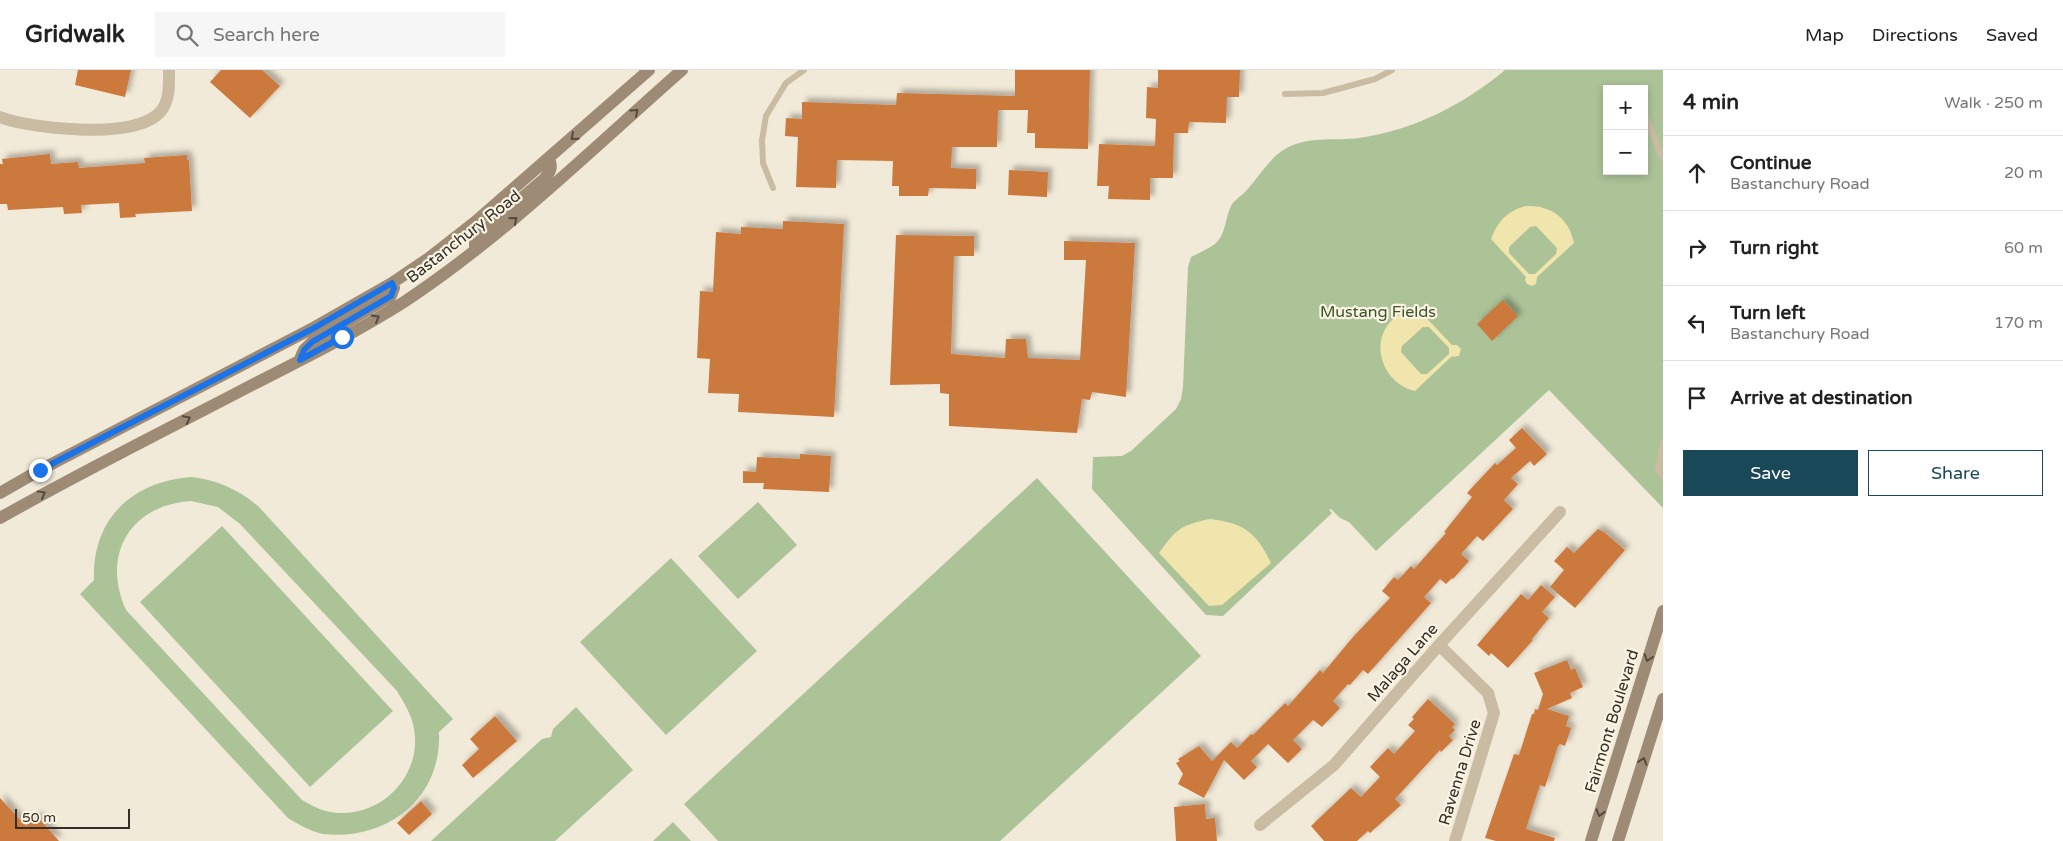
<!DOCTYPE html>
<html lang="en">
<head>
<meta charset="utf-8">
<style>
  :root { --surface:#fff; --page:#f6f6f6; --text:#222; --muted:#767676; --line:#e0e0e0; --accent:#194958 }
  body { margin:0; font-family:"Varela Round",sans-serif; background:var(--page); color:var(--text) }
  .controls { position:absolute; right:15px; top:15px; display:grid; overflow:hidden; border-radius:0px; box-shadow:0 2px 8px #0003 }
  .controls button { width:45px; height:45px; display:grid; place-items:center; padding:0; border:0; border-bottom:1px solid var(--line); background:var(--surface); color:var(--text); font:25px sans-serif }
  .scale { position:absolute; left:15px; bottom:12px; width:115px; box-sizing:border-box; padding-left:5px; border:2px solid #352d26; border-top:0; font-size:14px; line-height:18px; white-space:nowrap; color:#352d26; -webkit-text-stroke:4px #faf4e4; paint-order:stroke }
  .stop { position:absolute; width:15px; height:15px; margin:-11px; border:4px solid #1a73e8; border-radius:50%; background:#fff }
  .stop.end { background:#1a73e8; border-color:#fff; box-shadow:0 1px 5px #0008 }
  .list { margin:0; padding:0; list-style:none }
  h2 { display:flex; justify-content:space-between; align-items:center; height:65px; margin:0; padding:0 20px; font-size:21px }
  h2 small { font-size:16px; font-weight:400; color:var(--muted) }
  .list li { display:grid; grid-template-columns:32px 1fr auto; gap:15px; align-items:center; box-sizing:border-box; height:75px; padding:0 20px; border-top:1px solid var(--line) }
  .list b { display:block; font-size:19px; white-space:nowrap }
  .list p { margin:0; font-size:16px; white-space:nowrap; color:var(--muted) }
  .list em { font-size:16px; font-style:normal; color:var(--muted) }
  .actions { display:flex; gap:10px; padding:15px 20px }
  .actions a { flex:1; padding:11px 0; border:1px solid var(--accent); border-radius:0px; text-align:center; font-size:18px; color:var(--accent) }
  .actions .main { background:var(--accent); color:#fff }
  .icon { flex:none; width:28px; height:28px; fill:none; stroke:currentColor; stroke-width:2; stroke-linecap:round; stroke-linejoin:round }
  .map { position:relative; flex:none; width:1663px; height:771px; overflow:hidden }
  header { display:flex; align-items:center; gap:30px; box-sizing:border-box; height:70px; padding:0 25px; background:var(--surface); border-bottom:1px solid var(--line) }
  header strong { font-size:24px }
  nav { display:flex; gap:28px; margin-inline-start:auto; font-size:18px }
  .search { width:350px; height:45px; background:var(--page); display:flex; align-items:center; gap:12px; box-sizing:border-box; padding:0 18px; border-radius:0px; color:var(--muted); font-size:19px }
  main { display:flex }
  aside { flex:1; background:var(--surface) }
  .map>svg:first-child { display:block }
  .green { fill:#acc297; fill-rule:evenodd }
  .sand { fill:#f0e5ac; fill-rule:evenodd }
  .building { fill:#cc793c; filter:url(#shadow) }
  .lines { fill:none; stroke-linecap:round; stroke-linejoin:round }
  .service { stroke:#cabca3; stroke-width:6 }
  .minor { stroke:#cabca3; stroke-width:12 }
  .secondary { stroke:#9e8b75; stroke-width:12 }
  .oneway { stroke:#54493e }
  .route { stroke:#1a73e8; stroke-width:6 }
  .labels { text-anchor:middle; stroke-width:4.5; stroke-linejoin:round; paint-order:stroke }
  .street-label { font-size:16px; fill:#352d26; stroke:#faf4e4 }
  .park-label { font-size:16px; fill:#3c5428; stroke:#faf4e4 }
</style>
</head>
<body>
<header>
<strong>Gridwalk</strong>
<div class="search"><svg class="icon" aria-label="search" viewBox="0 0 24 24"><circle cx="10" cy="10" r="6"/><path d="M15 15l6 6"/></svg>Search here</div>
<nav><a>Map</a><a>Directions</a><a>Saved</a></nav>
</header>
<main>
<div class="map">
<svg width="1663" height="771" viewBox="0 0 1663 771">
  <defs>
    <filter id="shadow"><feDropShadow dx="4.5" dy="-4.5" stdDeviation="2.5" flood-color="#0004"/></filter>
  </defs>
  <rect width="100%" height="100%" fill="#f2ead8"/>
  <!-- green -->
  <path class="green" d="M1505,0H1663V438L1549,320L1376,481L1349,452L1340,448L1331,439L1329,440L1332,443L1223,546L1206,545L1092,419L1093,387L1122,386L1131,381L1176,339L1181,329L1183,317L1188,197L1191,187C1199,183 1208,179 1215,174C1226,165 1225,148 1231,136C1233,131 1240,127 1244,123C1258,109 1269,88 1285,79C1306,66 1335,71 1359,68C1414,60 1463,35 1505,0ZM1607,19H1644V101H1607Z
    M192,407C219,411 238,419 259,437L453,649L439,662C442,727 389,771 323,764C310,761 299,755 288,748L80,524L94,510C92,448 133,411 192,407ZM191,431L218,437L240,454L397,621C404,633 412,645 414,659C422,703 385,744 341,743C326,743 314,737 302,730L126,540C101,485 130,435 191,431Z
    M1037,408L1201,586L1000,771H718L684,734Z
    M758,432L797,475L738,529L698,486Z
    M222,456L393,641L310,717L140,532Z
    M671,488L757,581L666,665L580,572Z
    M576,637L633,700L555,771H431L542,669L551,667L553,659Z
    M673,752L691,771H653Z"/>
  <!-- sand -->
  <path class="sand" d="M1526,136C1551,135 1569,148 1574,173L1537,207L1536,214L1532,216L1527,214L1525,210L1526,207L1491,169C1498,151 1507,141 1526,136ZM1536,156L1557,178L1556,184L1535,204H1529L1509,183V177L1530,157Z
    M1416,237L1452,275H1457L1461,279L1459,286L1451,287L1415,321C1384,314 1368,274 1392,250C1399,244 1407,240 1416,237ZM1423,257H1429L1449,278V284L1427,304H1421L1401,282L1402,276Z
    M1210,449C1244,453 1256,462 1271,493L1222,535L1209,536L1159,483C1176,459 1181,455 1210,449Z"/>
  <!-- building -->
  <path class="building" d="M78,0H131L125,27L75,15Z
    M221,0H262L280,16L250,48L210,12Z
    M1015,0H1090L1088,79L1035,78V63H1027L1028,40H998L997,77H952L951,98L976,99V119L929,118L928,126H899V116H892L893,91L837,90L836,118L796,117L798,67L785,66L786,48L802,49V32L896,35L897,23L1015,26Z
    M1158,0H1240L1239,27H1227L1226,53L1189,52L1188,63H1174L1173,108H1150V130L1108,129L1109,116H1097L1099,74L1155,76L1156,49L1146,48L1147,17L1158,18Z
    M50,84L51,94L78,92L79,98L145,93L144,88L187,85V90H189L192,141L135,144L136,147L120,148L119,133L81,135L82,143L64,144L63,137L8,140L7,134H0V94H3L2,89Z
    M1009,100L1048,102L1047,127L1008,125Z
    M783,151L844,154L834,347L738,342L739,324L708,323L710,289L697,288L700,221L713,222L716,162L741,164V157L783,159Z
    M896,165L974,166V186H954L951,284L1005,288L1006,269H1026L1028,288L1080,290L1086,190H1064V171L1135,173L1126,327L1092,322L1090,330L1082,329L1077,363L949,356V324L940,323V314L890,315Z
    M1503,230L1518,246L1492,271L1477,254Z
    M1522,358L1547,384L1534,396L1530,391L1511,408L1518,414L1504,430L1513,439L1483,471L1477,466L1461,484L1469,491L1453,509L1452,508L1446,514L1440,509L1424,527L1431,533L1368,604L1363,600L1350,615L1348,614L1333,631L1340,638L1322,657L1313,650L1293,670L1302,679L1288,693L1268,674L1251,691L1257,697L1244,710L1224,690L1204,728L1178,714L1183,704L1176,693L1180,691L1178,689L1199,676L1212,691L1231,672L1237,678L1251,664L1253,665L1285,633L1288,636L1320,600L1323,603L1353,567L1390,528L1382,521L1394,507L1398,510L1411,496L1414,499L1446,463L1444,462L1472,427L1467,423L1495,393L1497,395L1516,378L1509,370Z
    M800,384L831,386L829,422L763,419L764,413H743V401L756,402L757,387L800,389Z
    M1598,459L1604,462L1625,480L1575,538L1550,517L1564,500L1554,491L1567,477L1574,483Z
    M1541,515L1555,527L1542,542L1549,548L1532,569L1533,570L1508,598L1491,583L1489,586L1477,575L1521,524L1528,530Z
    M1567,590L1571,600L1575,598L1583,617L1570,623L1572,628L1547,639L1569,646L1566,656L1571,658L1565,676L1560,674L1558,676L1545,717L1540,715L1526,759L1555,768L1554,771H1496L1485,768L1514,684L1519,685L1532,644H1534L1535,639L1538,640L1543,624L1534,603Z
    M1428,629L1455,654L1452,657L1455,660L1449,666L1453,670L1441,682L1440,680L1395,729L1401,735L1370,763L1368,761L1357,771H1324L1311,756L1351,718L1361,727L1380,707L1370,697L1388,678L1394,684L1415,661L1408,655L1414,649L1412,647Z
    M495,646L517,671L473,708L462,695L479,679L470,669Z
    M0,728L26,756L37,746L59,771H0Z
    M421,731L432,744L409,765L397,753Z
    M1205,734L1206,749L1215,748L1217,771H1176L1174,737Z"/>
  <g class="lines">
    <!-- service -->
    <path class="service" d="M1285,24L1323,23L1375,9L1392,0
      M1644,44L1663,88
      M773,118L763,93L762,70L766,46L786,13L804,0
      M1663,372L1658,400L1663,406"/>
    <!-- minor -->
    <path class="minor" d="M0,47C32,59 137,71 161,41C170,30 169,14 169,0
      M1439,575L1488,623L1494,643L1455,771
      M1260,755L1334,695L1439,575L1560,442"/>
    <!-- secondary -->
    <path class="secondary" d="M475,180V173L479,165L544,109C550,102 553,98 549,89
      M300,289L304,280L312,272L391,226L394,218L392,213
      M0,423L40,400L315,257L392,213L429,188L475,152L649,0
      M0,448C83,401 168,359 252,315C303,289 355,263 404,232C505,165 591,80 682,0
      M1591,771L1663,541
      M1618,771L1663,629"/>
  </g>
  <!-- one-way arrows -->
  <defs><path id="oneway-chevron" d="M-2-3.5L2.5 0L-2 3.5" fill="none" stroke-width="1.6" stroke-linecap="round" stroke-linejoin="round" transform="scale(1.25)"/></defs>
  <g class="oneway">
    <use href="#oneway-chevron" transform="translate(635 42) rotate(-42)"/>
    <use href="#oneway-chevron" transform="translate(574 67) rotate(139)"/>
    <use href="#oneway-chevron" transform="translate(514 150) rotate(-40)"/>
    <use href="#oneway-chevron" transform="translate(376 248) rotate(-30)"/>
    <use href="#oneway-chevron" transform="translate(187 349) rotate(-27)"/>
    <use href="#oneway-chevron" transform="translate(42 424) rotate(-29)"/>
    <use href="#oneway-chevron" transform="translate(1648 588) rotate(108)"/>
    <use href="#oneway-chevron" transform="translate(1643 691) rotate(-72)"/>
    <use href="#oneway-chevron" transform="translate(1600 743) rotate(107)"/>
  </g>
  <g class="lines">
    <!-- route -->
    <path class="route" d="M40,400L316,257L392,213L394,218L391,226L312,272L304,280L300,290L342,267"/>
  </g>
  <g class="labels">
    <!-- street labels -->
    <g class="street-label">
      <text transform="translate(463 166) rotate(-38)" y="6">Bastanchury Road</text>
      <text transform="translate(1402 592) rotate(-49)" y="6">Malaga Lane</text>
      <text transform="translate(1611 651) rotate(-73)" y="6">Fairmont Boulevard</text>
      <text transform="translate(1459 702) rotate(-73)" y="6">Ravenna Drive</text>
    </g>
    <!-- park labels -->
    <g class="park-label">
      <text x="1378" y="247">Mustang Fields</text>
    </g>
  </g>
</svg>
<div class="controls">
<button>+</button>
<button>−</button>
</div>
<div class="scale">50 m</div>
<div class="stop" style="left:342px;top:267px"></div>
<div class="stop end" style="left:40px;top:400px"></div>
</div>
<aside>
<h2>4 min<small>Walk · 250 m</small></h2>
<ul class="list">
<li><svg class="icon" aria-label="ahead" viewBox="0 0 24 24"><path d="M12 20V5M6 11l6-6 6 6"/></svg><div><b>Continue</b><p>Bastanchury Road</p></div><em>20 m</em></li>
<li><svg class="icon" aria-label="right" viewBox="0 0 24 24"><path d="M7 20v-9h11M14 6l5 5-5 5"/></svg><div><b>Turn right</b></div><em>60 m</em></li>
<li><svg class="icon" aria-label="left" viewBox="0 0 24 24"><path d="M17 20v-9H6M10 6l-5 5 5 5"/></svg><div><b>Turn left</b><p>Bastanchury Road</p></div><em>170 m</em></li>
<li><svg class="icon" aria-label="arrive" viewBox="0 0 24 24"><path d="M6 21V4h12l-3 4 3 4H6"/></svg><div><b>Arrive at destination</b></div></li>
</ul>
<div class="actions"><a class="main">Save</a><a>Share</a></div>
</aside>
</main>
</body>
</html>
